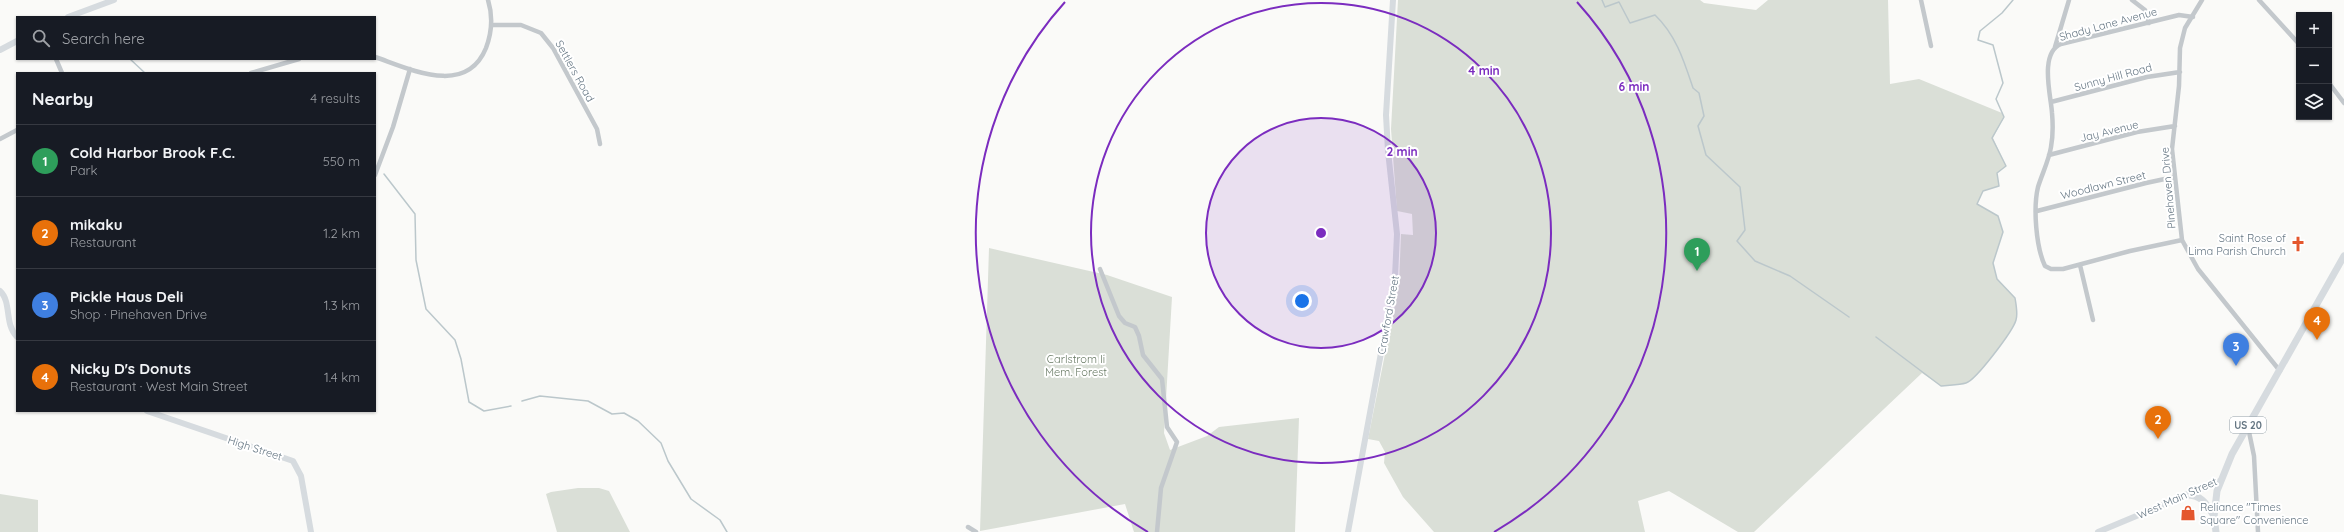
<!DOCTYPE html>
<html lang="en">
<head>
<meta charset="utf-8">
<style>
  :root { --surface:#171b24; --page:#20242c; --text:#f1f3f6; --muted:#9ea1a6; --line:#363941; --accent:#e4572e }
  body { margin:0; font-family:Quicksand,sans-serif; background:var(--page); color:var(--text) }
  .controls { position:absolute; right:12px; top:12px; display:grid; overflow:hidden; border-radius:0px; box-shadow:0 1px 3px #0004 }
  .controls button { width:36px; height:36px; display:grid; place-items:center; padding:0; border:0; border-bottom:1px solid var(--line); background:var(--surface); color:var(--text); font:20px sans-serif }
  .you { position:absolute; left:1302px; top:301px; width:14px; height:14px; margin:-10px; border:3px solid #fff; border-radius:50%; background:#1a73e8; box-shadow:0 0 0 6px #1a73e833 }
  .badge { display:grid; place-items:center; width:26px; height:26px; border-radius:50%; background:var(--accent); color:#fff; font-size:13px; font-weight:700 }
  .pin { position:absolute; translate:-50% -33px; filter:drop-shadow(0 1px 2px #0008) }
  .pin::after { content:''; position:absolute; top:21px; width:14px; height:12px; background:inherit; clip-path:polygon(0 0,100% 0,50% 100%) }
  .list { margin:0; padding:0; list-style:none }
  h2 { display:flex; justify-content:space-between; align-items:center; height:52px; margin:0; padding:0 16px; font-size:17px }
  h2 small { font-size:13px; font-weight:400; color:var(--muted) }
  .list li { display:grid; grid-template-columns:26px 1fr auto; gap:12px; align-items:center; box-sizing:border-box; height:72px; padding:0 16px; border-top:1px solid var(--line) }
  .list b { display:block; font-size:15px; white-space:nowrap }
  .list p { margin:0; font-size:13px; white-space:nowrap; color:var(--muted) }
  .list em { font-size:13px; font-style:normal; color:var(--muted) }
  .icon { flex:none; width:22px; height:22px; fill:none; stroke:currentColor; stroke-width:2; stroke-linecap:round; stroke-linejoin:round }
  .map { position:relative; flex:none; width:2344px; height:532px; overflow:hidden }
  .search { position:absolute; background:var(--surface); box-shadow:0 1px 3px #0004; left:16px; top:16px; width:360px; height:44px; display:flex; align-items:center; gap:10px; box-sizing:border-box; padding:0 14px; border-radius:0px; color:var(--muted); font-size:15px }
  .panel { position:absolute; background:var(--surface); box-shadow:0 1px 3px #0004; left:16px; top:72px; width:360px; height:340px; border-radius:0px }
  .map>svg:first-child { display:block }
  .green { fill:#dadfd7 }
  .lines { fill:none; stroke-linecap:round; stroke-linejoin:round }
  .stream { stroke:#bbc7cb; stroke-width:1.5 }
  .street { stroke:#c3c8cc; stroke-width:4.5 }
  .secondary { stroke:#d6dbdf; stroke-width:6 }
  .primary { stroke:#d6dbdf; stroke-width:7 }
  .ring { fill:none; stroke:#7b2cbf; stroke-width:2 }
  .labels { text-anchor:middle; stroke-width:4; stroke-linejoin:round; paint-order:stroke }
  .shield { fill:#fff; stroke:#939fa8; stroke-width:1 }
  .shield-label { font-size:10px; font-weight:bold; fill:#657683 }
  .street-label { font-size:11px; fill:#657683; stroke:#fff }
  .poi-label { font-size:11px; fill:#657683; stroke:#fff; text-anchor:end }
  .park-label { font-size:11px; fill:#687a64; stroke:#fff }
  .centre { fill:#7b2cbf; stroke:#fff; stroke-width:2 }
  .ring-label { font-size:12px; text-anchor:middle; font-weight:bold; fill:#7b2cbf; stroke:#fff; stroke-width:4; stroke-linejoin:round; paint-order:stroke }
</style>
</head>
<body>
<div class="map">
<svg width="2344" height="532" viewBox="0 0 2344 532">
  <rect width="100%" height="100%" fill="#fafaf8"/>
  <!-- green -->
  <path class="green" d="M1398,0H1700L1704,3L1756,10L1768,0H1888L1890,84L1919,79L2002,113L2004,117L1993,138L2006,166L1997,173L1999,186L1983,191L1977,204L1998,216L2003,232L1993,263L1997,279L2015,298C2016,304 2018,314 2016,320C2013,331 1976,380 1966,383C1959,385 1949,385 1941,386L1922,373L1754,532H1738L1669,491L1638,501L1645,532H1434L1403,497L1384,463L1385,452L1379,441L1368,439L1399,284L1401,234L1413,235L1412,214L1397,211L1391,129Z
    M989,248L1107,275L1172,297L1164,433L1170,450L1207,436L1219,427L1299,418L1295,532H1134L1125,504L980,531Z
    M578,488H599L609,491L630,532H557L546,494L551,492Z
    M0,494L38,500V532H0Z"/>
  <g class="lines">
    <!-- stream -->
    <path class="stream" d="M1602,0L1605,7L1619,2L1630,23L1655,15C1676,35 1684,61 1693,88L1699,93L1704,116L1698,126L1706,155L1740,187L1745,230L1737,241L1755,261L1790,276L1849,317
      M130,59L145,73
      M384,174L415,214L416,260L426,309L455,340L461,359L469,402L484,411L511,406
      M1876,337L1941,386C1949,385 1959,385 1966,383C1976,380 2013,331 2016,320C2018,314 2016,304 2015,298L1997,279L1993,263L2003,232L1998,216L1977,204L1983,191L1999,186L1997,173L2006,166L1992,138L2004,117L1996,99L2003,83L1993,45L1978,40L1980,31L2002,13L2013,0
      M522,401L540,396L588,401L612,414L624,413L638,421L661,443L668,461L691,499L720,520L727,532"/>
    <!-- street -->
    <path class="street" d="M1921,0L1931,46
      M2132,0L2145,10L2149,23
      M2202,0L2185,28L2180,48L2179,86L2172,149L2182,240L2198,269L2280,371
      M2259,0L2299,44
      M491,25H521L541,33L553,48L597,129L600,144
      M2055,47L2069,0
      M375,57C410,69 466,97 486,48C492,32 493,16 488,0
      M56,59L62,73
      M251,73L299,59
      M2329,83L2344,103
      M2051,102L2147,77L2180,72
      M0,139L17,130
      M2049,155L2137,132L2175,126
      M375,175L393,127L410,69
      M2037,211L2146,183L2174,177
      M2182,240L2130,251L2063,269H2051L2045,266C2036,247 2033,208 2038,187C2042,174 2049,160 2051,147C2053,136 2053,124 2052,113C2051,96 2039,53 2061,44L2179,15L2193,17
      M2080,265L2093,320
      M1100,269L1119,316L1125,323L1135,327L1139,336L1143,355L1162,379L1167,427L1177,442L1161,488L1157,532
      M2248,427L2254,456L2258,532
      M968,527L976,532"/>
    <!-- secondary -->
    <path class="secondary" d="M68,17L114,0
      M0,50L17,41
      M0,291C12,302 4,324 17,337
      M147,411L293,461L301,476L311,532
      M1348,532L1395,277L1397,234L1388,151L1386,115L1393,0
      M2098,532L2220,481"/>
    <!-- primary -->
    <path class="primary" d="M2186,495C2202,495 2206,503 2214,516
      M2216,532L2214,517L2217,491L2232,454L2344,256"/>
  </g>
  <!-- distance rings -->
  <circle cx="1321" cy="233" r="115" fill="#7b2cbf" fill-opacity=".12"/>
  <g class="ring">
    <circle cx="1321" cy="233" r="115"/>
    <circle cx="1321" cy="233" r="230"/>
    <path d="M1148 532A345 345 0 0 1 1065 2M1577 2A345 345 0 0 1 1494 532"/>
  </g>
  <!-- icons -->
  <defs>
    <symbol id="church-bare" viewBox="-9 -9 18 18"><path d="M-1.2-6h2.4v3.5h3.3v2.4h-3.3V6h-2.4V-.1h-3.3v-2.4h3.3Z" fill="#e4572e" stroke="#fff" stroke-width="2.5" paint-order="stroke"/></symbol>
    <symbol id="shop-bare" viewBox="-9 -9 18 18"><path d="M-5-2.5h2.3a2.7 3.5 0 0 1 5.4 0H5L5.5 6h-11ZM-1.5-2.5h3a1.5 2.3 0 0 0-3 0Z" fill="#e4572e" stroke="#fff" stroke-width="2.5" paint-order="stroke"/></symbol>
  </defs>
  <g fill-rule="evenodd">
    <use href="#church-bare" x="2287" y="233" width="22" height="22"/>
    <use href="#shop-bare" x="2177" y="502" width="22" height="22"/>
  </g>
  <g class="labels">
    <!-- shield labels -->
    <rect class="shield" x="2230" y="417" width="36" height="16" rx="3"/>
    <g class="shield-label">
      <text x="2248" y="429">US 20</text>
    </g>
    <!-- street labels -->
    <g class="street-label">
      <text transform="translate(2108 24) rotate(-15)" y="4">Shady Lane Avenue</text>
      <text transform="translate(575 71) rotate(61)" y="4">Settlers Road</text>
      <text transform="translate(2113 77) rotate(-15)" y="4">Sunny Hill Road</text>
      <text transform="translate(2109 131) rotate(-14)" y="4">Jay Avenue</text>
      <text transform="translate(2103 185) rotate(-14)" y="4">Woodlawn Street</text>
      <text transform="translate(2168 188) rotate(-95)" y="4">Pinehaven Drive</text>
      <text transform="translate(1388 315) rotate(-80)" y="4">Crawford Street</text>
      <text transform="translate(255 448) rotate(18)" y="4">High Street</text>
      <text transform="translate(2177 498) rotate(-24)" y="4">West Main Street</text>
    </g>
    <!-- poi labels -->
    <g class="poi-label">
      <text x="2286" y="242">Saint Rose of<tspan x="2286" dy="13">Lima Parish Church</tspan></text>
      <text x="2200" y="511" text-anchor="start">Reliance "Times<tspan x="2200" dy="13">Square" Convenience</tspan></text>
    </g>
    <!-- park labels -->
    <g class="park-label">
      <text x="1076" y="363">Carlstrom Ii<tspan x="1076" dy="13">Mem. Forest</tspan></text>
    </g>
  </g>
  <circle cx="1321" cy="233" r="6" class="centre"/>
  <g class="ring-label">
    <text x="1484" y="75">4 min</text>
    <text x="1634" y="91">6 min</text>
    <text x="1402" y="156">2 min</text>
  </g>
</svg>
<div class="controls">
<button>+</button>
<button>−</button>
<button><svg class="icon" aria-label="layers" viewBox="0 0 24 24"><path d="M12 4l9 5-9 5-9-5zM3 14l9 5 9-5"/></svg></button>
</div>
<div class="you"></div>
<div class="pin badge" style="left:1697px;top:271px;background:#2e9e5b">1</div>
<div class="pin badge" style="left:2158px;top:439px;background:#e8710a">2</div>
<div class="pin badge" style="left:2236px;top:366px;background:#3f7fe0">3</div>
<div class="pin badge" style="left:2317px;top:340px;background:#e8710a">4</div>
<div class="search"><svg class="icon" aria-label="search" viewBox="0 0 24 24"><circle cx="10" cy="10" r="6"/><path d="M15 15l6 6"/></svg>Search here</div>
<section class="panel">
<h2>Nearby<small>4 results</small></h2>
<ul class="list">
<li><span class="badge" style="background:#2e9e5b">1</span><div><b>Cold Harbor Brook F.C.</b><p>Park</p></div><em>550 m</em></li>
<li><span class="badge" style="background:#e8710a">2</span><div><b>mikaku</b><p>Restaurant</p></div><em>1.2 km</em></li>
<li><span class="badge" style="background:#3f7fe0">3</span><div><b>Pickle Haus Deli</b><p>Shop · Pinehaven Drive</p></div><em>1.3 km</em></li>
<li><span class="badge" style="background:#e8710a">4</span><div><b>Nicky D's Donuts</b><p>Restaurant · West Main Street</p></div><em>1.4 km</em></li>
</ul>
</section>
</div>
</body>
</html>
